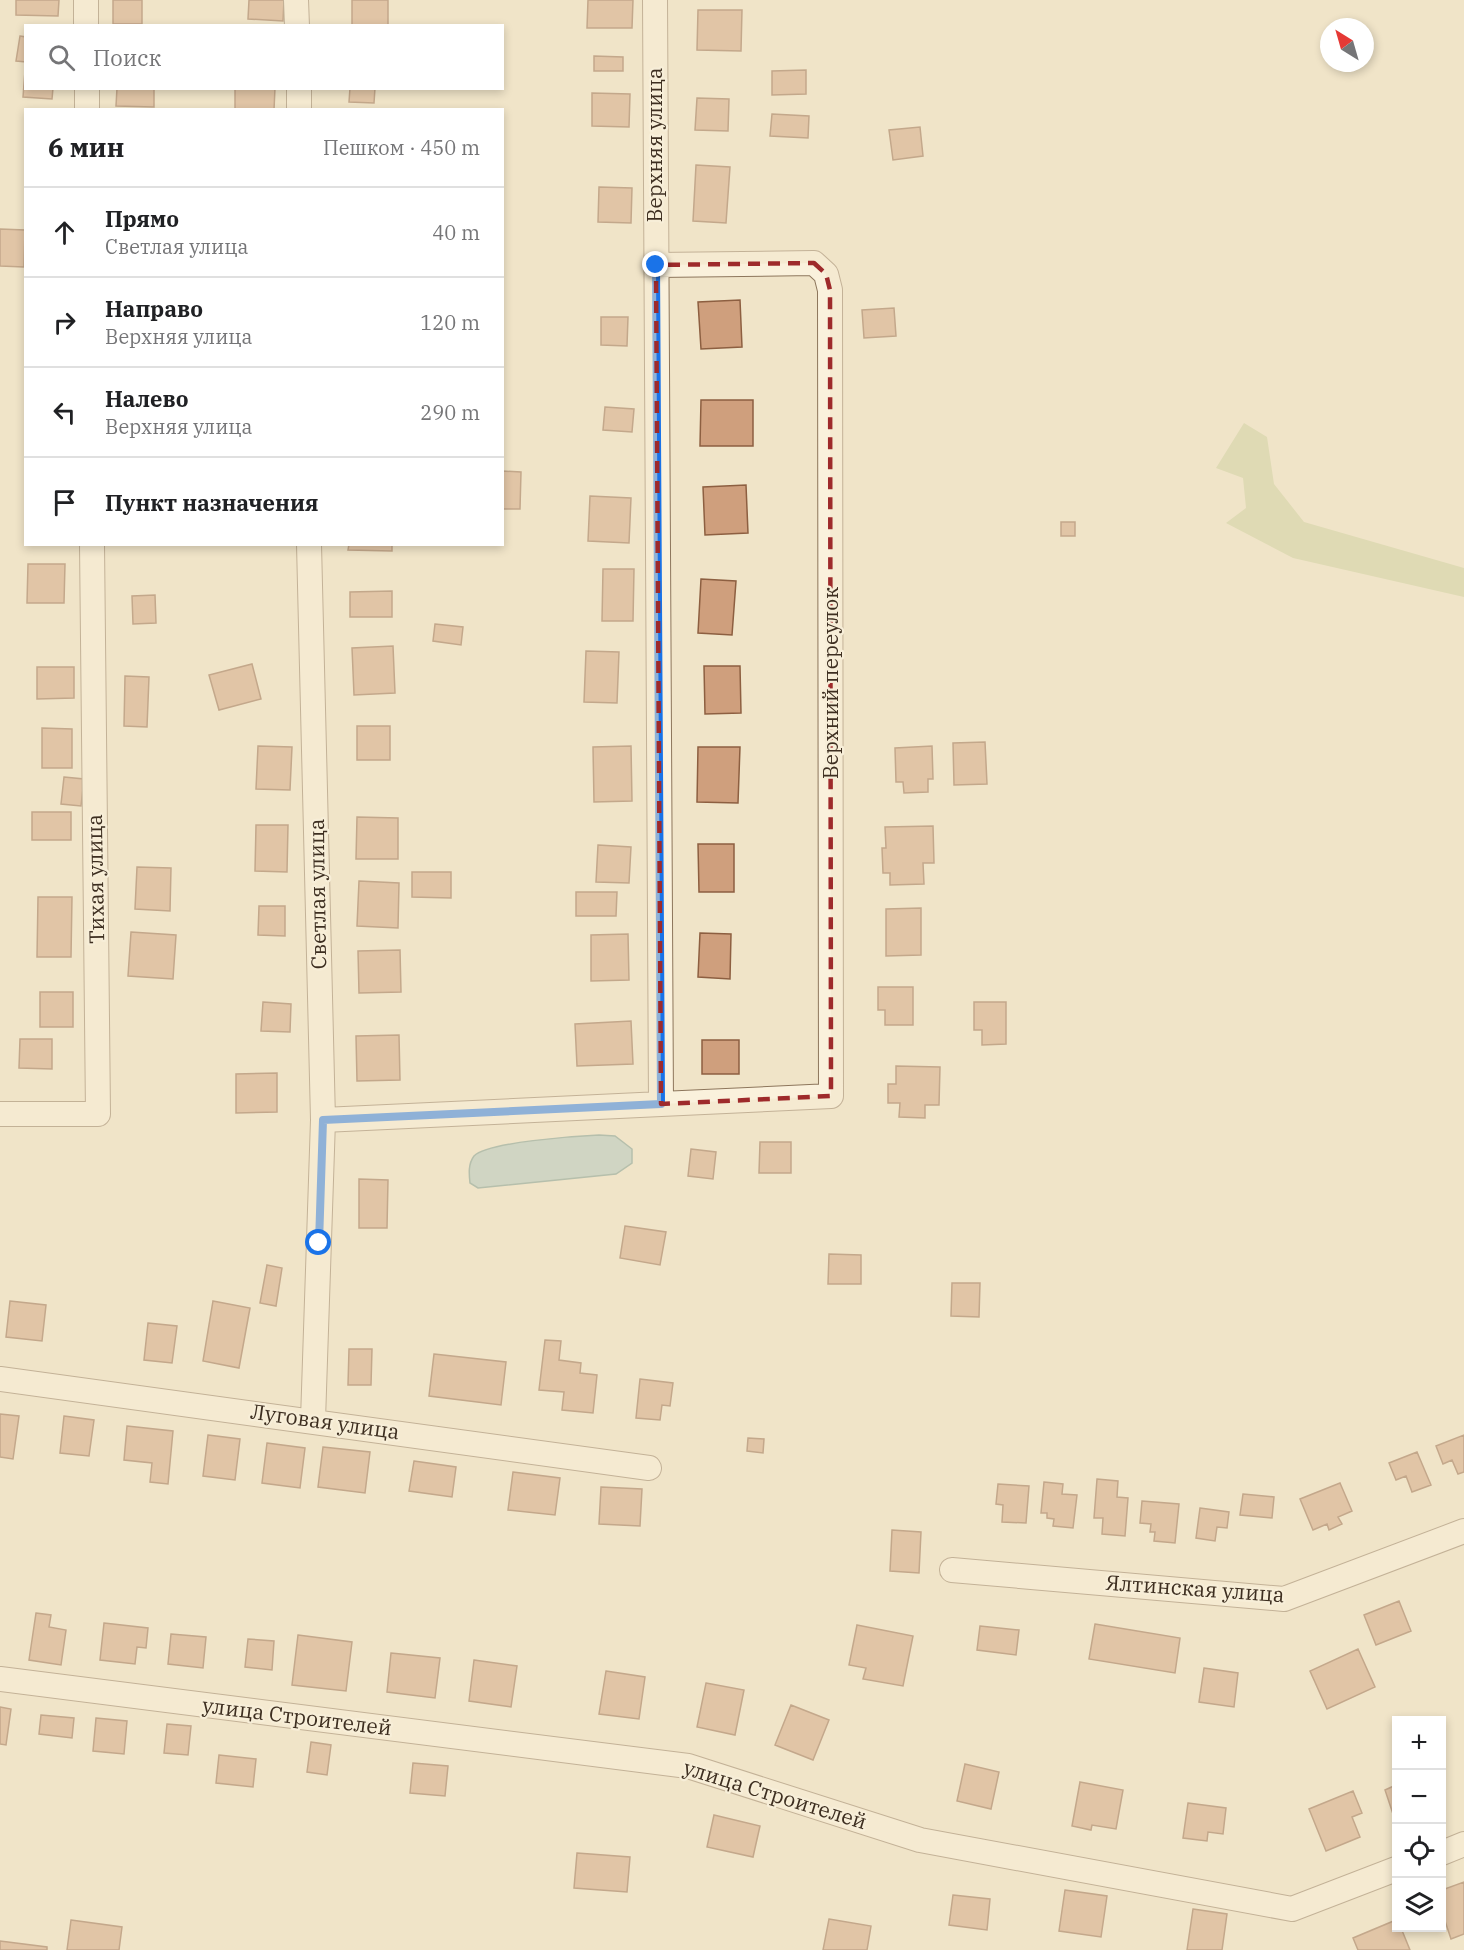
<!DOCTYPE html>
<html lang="ru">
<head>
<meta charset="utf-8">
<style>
  :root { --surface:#fff; --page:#f6f6f6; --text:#202124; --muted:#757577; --line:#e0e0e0 }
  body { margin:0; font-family:"IBM Plex Serif",serif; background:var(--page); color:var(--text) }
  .controls { position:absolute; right:18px; bottom:18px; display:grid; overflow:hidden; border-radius:0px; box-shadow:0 3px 9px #0003 }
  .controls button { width:54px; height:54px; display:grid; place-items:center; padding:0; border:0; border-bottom:2px solid var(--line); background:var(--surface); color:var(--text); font:30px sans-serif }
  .compass { position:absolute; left:1320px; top:18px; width:54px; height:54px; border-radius:50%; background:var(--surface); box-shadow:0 3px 9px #0003; rotate:323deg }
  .stop { position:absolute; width:18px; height:18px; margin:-14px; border:4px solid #1a73e8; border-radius:50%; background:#fff }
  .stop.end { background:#1a73e8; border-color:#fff; box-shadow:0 2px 6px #0008 }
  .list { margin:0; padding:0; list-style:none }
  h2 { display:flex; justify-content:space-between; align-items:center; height:78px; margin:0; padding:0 24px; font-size:26px }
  h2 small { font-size:20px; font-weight:400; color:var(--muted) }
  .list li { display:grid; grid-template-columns:39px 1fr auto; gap:18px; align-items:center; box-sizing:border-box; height:90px; padding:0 24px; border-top:2px solid var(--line) }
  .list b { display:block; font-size:22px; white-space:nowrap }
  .list p { margin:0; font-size:20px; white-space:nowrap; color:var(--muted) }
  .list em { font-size:20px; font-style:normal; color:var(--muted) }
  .icon { flex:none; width:33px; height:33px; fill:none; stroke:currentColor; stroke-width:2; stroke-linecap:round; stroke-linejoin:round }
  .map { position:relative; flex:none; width:1464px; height:1950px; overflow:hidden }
  .search { position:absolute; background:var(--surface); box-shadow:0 3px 9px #0003; left:24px; top:24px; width:480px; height:66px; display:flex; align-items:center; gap:15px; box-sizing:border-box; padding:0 21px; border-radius:0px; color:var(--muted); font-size:22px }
  .panel { position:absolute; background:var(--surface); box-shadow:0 3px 9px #0003; left:24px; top:108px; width:480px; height:438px; border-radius:0px }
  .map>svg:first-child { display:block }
  .green { fill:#c9cf9b }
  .water { fill:#a9c4bc; stroke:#6f938a; stroke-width:1.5 }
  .building { fill:#cf9f7d; stroke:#8d5f41; stroke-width:1.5 }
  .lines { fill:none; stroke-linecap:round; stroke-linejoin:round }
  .minor-casing { stroke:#8d765c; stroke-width:26 }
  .minor { stroke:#faf1dc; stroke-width:24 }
  .route { stroke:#1a73e8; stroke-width:8 }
  .marked { fill:none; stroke:#9e2a2b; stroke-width:4.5; stroke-dasharray:12 8; stroke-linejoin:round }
  .labels { text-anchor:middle; stroke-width:4.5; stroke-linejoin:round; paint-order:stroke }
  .street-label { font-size:21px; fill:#3d2e20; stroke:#f7eed8 }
</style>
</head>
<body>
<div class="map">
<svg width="1464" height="1950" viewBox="0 0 1464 1950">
  <rect width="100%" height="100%" fill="#f0e4c8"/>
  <!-- green -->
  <path class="green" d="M1244,423L1267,437L1274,484L1304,522L1464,568V597L1293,558L1226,523L1246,508L1243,478L1216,468Z"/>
  <!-- water -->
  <path class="water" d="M599,1135L615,1136L632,1149V1163L616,1174L478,1188L470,1183C469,1174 468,1164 474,1156C488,1142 576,1136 599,1135Z"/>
  <!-- building -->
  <path class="building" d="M16,0H59L58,16L16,15Z
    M113,0H142V24H113Z
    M249,0H284L283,21L248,19Z
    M352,0H388V26H352Z
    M588,0H633L632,28H587Z
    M698,10H742L741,51L697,50Z
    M20,36L26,37V62L16,61Z
    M594,56L623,57V71H594Z
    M806,70V94L772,95V71Z
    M25,71L26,88H53L52,99L23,97Z
    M117,88H154V107L116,106Z
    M235,88H275L274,110L235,109Z
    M350,88H375L374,103L349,102Z
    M592,93L630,94L629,127L592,126Z
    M697,98L729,99L728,131L695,130Z
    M772,114L809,116L808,138L770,136Z
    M920,127L923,156L893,160L889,130Z
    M696,165L730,167L726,223L693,221Z
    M599,187L632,188L631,223L598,222Z
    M0,229L25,230L24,267L0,266Z
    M740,300L742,347L701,349L698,302Z
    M894,308L896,336L864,338L862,310Z
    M601,317H628L627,346L601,345Z
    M701,400H753V446H700Z
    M605,407L634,409L632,432L603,430Z
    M502,471L521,472L520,509H502Z
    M746,485L748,533L705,535L703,487Z
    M590,496L631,498L629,543L588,541Z
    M1061,522H1075V536H1061Z
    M349,544H392V551L348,550Z
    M28,564H65L64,603H27Z
    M603,569H634L633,621H602Z
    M701,579L736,581L732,635L698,633Z
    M392,591V617H350V592Z
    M155,595L156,623L133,624L132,596Z
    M435,624L463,627L461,645L433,641Z
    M393,646L395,693L354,695L352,648Z
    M586,651L619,652L617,703L584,702Z
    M252,664L261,699L219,710L209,675Z
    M704,666H740L741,713L705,714Z
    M37,667H74V698L37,699Z
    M125,676L149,677L147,727L124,726Z
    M357,726H390V760H357Z
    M42,728L72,729V768H42Z
    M985,742L987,784L954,785L953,743Z
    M258,746L292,747L290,790L256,789Z
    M631,746L632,801L594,802L593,747Z
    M932,746L933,779H928V792L904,793L903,782H896L895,748Z
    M698,747H740L738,803L697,802Z
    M64,777L84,779L81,806L61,804Z
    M32,812H71V840H32Z
    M357,817L398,818V859H356Z
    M256,825H288L287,872L255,871Z
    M933,826L934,863H923L924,884L890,885V873H883L882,848H886L885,827Z
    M698,844H734V892H699Z
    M598,845L631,847L629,883L596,882Z
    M137,867L171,868L170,911L135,909Z
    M412,872H451V898L412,897Z
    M359,881L399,883L398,928L357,926Z
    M576,892H617L616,916H576Z
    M38,897H72L71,957H37Z
    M259,906H285V936L258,935Z
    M921,908V955L886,956V909Z
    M131,932L176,935L173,979L128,976Z
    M700,933L731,934L730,979L698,977Z
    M628,934L629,980L591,981V935Z
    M400,950L401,992L359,993L358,951Z
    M878,987H913V1025H885V1010H878Z
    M40,992H73V1027H40Z
    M263,1002L291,1004L290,1032L261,1031Z
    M974,1002H1006V1044L982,1045V1030H974Z
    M631,1021L633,1064L577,1066L575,1024Z
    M399,1035L400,1080L357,1081L356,1036Z
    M20,1039H52V1069L19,1068Z
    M702,1040H739V1074H702Z
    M896,1066L940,1067L939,1105H925V1118L899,1117L900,1103H888V1084H896Z
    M277,1073V1112L236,1113V1074Z
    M760,1142H791V1173H759Z
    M691,1149L716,1152L713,1179L688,1176Z
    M359,1179L388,1180L387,1228H359Z
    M625,1226L666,1232L660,1265L620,1258Z
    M829,1254L861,1255V1284H828Z
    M267,1265L282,1268L276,1306L260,1303Z
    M952,1283H980L979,1317L951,1316Z
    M10,1301L46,1305L42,1341L6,1337Z
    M213,1301L250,1308L239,1368L203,1361Z
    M148,1323L177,1326L172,1363L144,1360Z
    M545,1340L561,1341L559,1360L581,1363L580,1373L597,1375L593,1413L562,1410L564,1392L539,1390Z
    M349,1349H372L371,1385H348Z
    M434,1354L506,1362L501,1405L429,1396Z
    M640,1379L673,1383L670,1406L662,1405L660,1420L636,1418Z
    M0,1414L19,1416L13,1459L0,1457Z
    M64,1416L94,1420L89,1456L60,1453Z
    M127,1426L173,1431L168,1484L150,1482L152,1463L124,1460Z
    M208,1435L240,1439L235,1480L203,1476Z
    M1464,1435V1472L1458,1474L1452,1460L1443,1464L1436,1446Z
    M748,1438L764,1439L763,1453L747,1451Z
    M267,1443L305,1448L300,1488L262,1483Z
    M323,1447L370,1452L365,1493L318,1487Z
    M1417,1452L1431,1485L1412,1492L1406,1476L1396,1480L1389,1463Z
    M414,1461L456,1467L452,1497L409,1491Z
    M513,1472L560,1478L555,1515L508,1510Z
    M1097,1479L1118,1481L1117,1497L1128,1498L1125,1536L1102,1534L1103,1518H1094Z
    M1044,1482L1063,1484L1062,1494L1077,1495L1073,1528L1053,1526L1054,1519L1047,1518V1513H1041Z
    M1340,1483L1352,1511L1338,1517L1342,1524L1329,1530L1327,1524L1313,1530L1300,1499Z
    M998,1484L1029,1486L1026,1523L1002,1522L1003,1505L996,1504Z
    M601,1487L642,1489L640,1526L599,1524Z
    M1243,1494L1274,1497L1272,1518L1240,1515Z
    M1142,1501L1179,1504L1175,1543L1154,1541L1155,1532H1150L1151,1524L1140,1523Z
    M1200,1508L1229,1512L1227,1528L1217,1527L1215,1541L1196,1538Z
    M892,1530L921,1532L919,1573L890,1571Z
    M1399,1601L1411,1631L1376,1645L1364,1615Z
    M36,1613L51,1615L49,1627L66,1630L61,1665L29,1660Z
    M104,1623L148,1628L146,1648L137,1647L135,1664L100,1660Z
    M1095,1624L1180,1638L1175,1673L1089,1659Z
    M857,1625L913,1636L903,1686L863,1679L866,1668L849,1665Z
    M980,1626L1019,1630L1016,1655L977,1650Z
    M171,1634L206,1637L203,1668L168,1664Z
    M298,1635L352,1642L346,1691L292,1685Z
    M248,1639L274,1641L272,1670L245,1667Z
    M1358,1649L1375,1687L1327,1709L1310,1671Z
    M391,1653L440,1658L435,1698L387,1692Z
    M474,1660L517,1666L511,1707L469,1701Z
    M1204,1668L1238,1673L1234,1707L1199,1702Z
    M606,1671L645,1677L639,1719L599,1714Z
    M706,1683L744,1690L735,1735L697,1727Z
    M791,1705L829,1720L813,1760L775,1745Z
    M0,1707L11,1709L6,1745L0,1744Z
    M41,1715L74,1718L72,1738L39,1734Z
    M96,1718L127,1721L124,1754L93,1751Z
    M167,1724L191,1726L188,1755L164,1753Z
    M311,1742L331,1745L327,1775L307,1772Z
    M219,1755L256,1759L253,1787L216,1783Z
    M413,1763L448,1766L445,1796L410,1793Z
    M965,1764L999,1772L991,1809L957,1801Z
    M1080,1782L1123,1790L1116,1829L1092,1825L1091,1830L1072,1826Z
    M1396,1785V1823L1385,1790Z
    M1353,1791L1362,1813L1352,1817L1360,1837L1326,1851L1309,1809Z
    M1188,1803L1226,1808L1223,1834L1208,1832L1207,1841L1183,1838Z
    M714,1815L760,1826L753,1857L707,1847Z
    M577,1853L630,1857L627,1892L574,1888Z
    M1464,1882V1934L1451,1939L1442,1912V1890Z
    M1065,1890L1107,1896L1101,1937L1059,1931Z
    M953,1895L990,1899L987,1930L949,1925Z
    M1193,1909L1227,1914L1222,1950H1187Z
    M829,1919L871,1926L867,1950H823Z
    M71,1920L122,1927L119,1950H67Z
    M1396,1920V1928H1401L1410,1950H1358L1353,1938Z
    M0,1941L47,1947V1950H0Z"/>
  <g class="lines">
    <defs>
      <path id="minor" d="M86,0V26
        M296,0L297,26
        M87,88V110
        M299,88V110
        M656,265L814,263L826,274L830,290L831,1096L661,1104
        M309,544L323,1120L313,1420
        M0,1114H98L92,544
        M323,1120L661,1104L655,0
        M0,1379L649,1468
        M952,1570L1284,1599L1464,1531
        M0,1679L688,1766L920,1840L1292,1909L1396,1869
        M1442,1853L1464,1844"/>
    </defs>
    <!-- minor casing -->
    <use href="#minor" class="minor-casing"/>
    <!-- minor -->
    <use href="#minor" class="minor"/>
  </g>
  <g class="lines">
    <!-- route -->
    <path class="route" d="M319,1243L323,1120L661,1104L656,265"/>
  </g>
  <!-- marked area -->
  <path d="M0 0H1464V1950H0ZM814,263L826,274L830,290L831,1096L661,1104L656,265Z" fill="#f0e4c8" fill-opacity=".55" fill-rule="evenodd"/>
  <path class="marked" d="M814,263L826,274L830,290L831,1096L661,1104L656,265Z"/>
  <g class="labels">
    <!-- street labels -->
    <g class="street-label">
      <text transform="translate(655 145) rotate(-90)" y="7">Верхняя улица</text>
      <text transform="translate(831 683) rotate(-90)" y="7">Верхний переулок</text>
      <text transform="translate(96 879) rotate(-91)" y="7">Тихая улица</text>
      <text transform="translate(318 894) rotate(-91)" y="7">Светлая улица</text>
      <text transform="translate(325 1422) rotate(8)" y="7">Луговая улица</text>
      <text transform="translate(1195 1589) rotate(4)" y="7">Ялтинская улица</text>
      <text transform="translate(297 1717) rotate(7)" y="7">улица Строителей</text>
      <text transform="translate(775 1795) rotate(17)" y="7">улица Строителей</text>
    </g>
  </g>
</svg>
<div class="controls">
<button>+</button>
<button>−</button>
<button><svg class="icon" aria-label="locate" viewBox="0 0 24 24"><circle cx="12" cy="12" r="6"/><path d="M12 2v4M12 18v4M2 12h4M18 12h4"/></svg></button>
<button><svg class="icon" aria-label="layers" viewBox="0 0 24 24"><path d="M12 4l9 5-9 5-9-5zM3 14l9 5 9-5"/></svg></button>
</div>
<svg class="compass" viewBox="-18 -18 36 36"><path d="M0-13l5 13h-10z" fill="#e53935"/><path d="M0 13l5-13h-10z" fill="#757577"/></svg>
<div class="stop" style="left:319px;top:1243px"></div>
<div class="stop end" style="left:656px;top:265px"></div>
<div class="search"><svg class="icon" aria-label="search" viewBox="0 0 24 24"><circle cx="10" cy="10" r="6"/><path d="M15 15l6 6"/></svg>Поиск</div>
<section class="panel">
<h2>6 мин<small>Пешком · 450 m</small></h2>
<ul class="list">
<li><svg class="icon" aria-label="ahead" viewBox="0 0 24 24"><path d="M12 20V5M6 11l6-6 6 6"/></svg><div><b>Прямо</b><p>Светлая улица</p></div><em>40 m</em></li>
<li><svg class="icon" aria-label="right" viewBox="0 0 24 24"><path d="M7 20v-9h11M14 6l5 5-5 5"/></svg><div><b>Направо</b><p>Верхняя улица</p></div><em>120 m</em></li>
<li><svg class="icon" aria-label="left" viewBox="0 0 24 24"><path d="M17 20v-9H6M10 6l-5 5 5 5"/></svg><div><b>Налево</b><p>Верхняя улица</p></div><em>290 m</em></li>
<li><svg class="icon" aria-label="arrive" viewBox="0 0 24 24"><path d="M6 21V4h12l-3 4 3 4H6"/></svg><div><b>Пункт назначения</b></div></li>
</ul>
</section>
</div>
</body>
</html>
